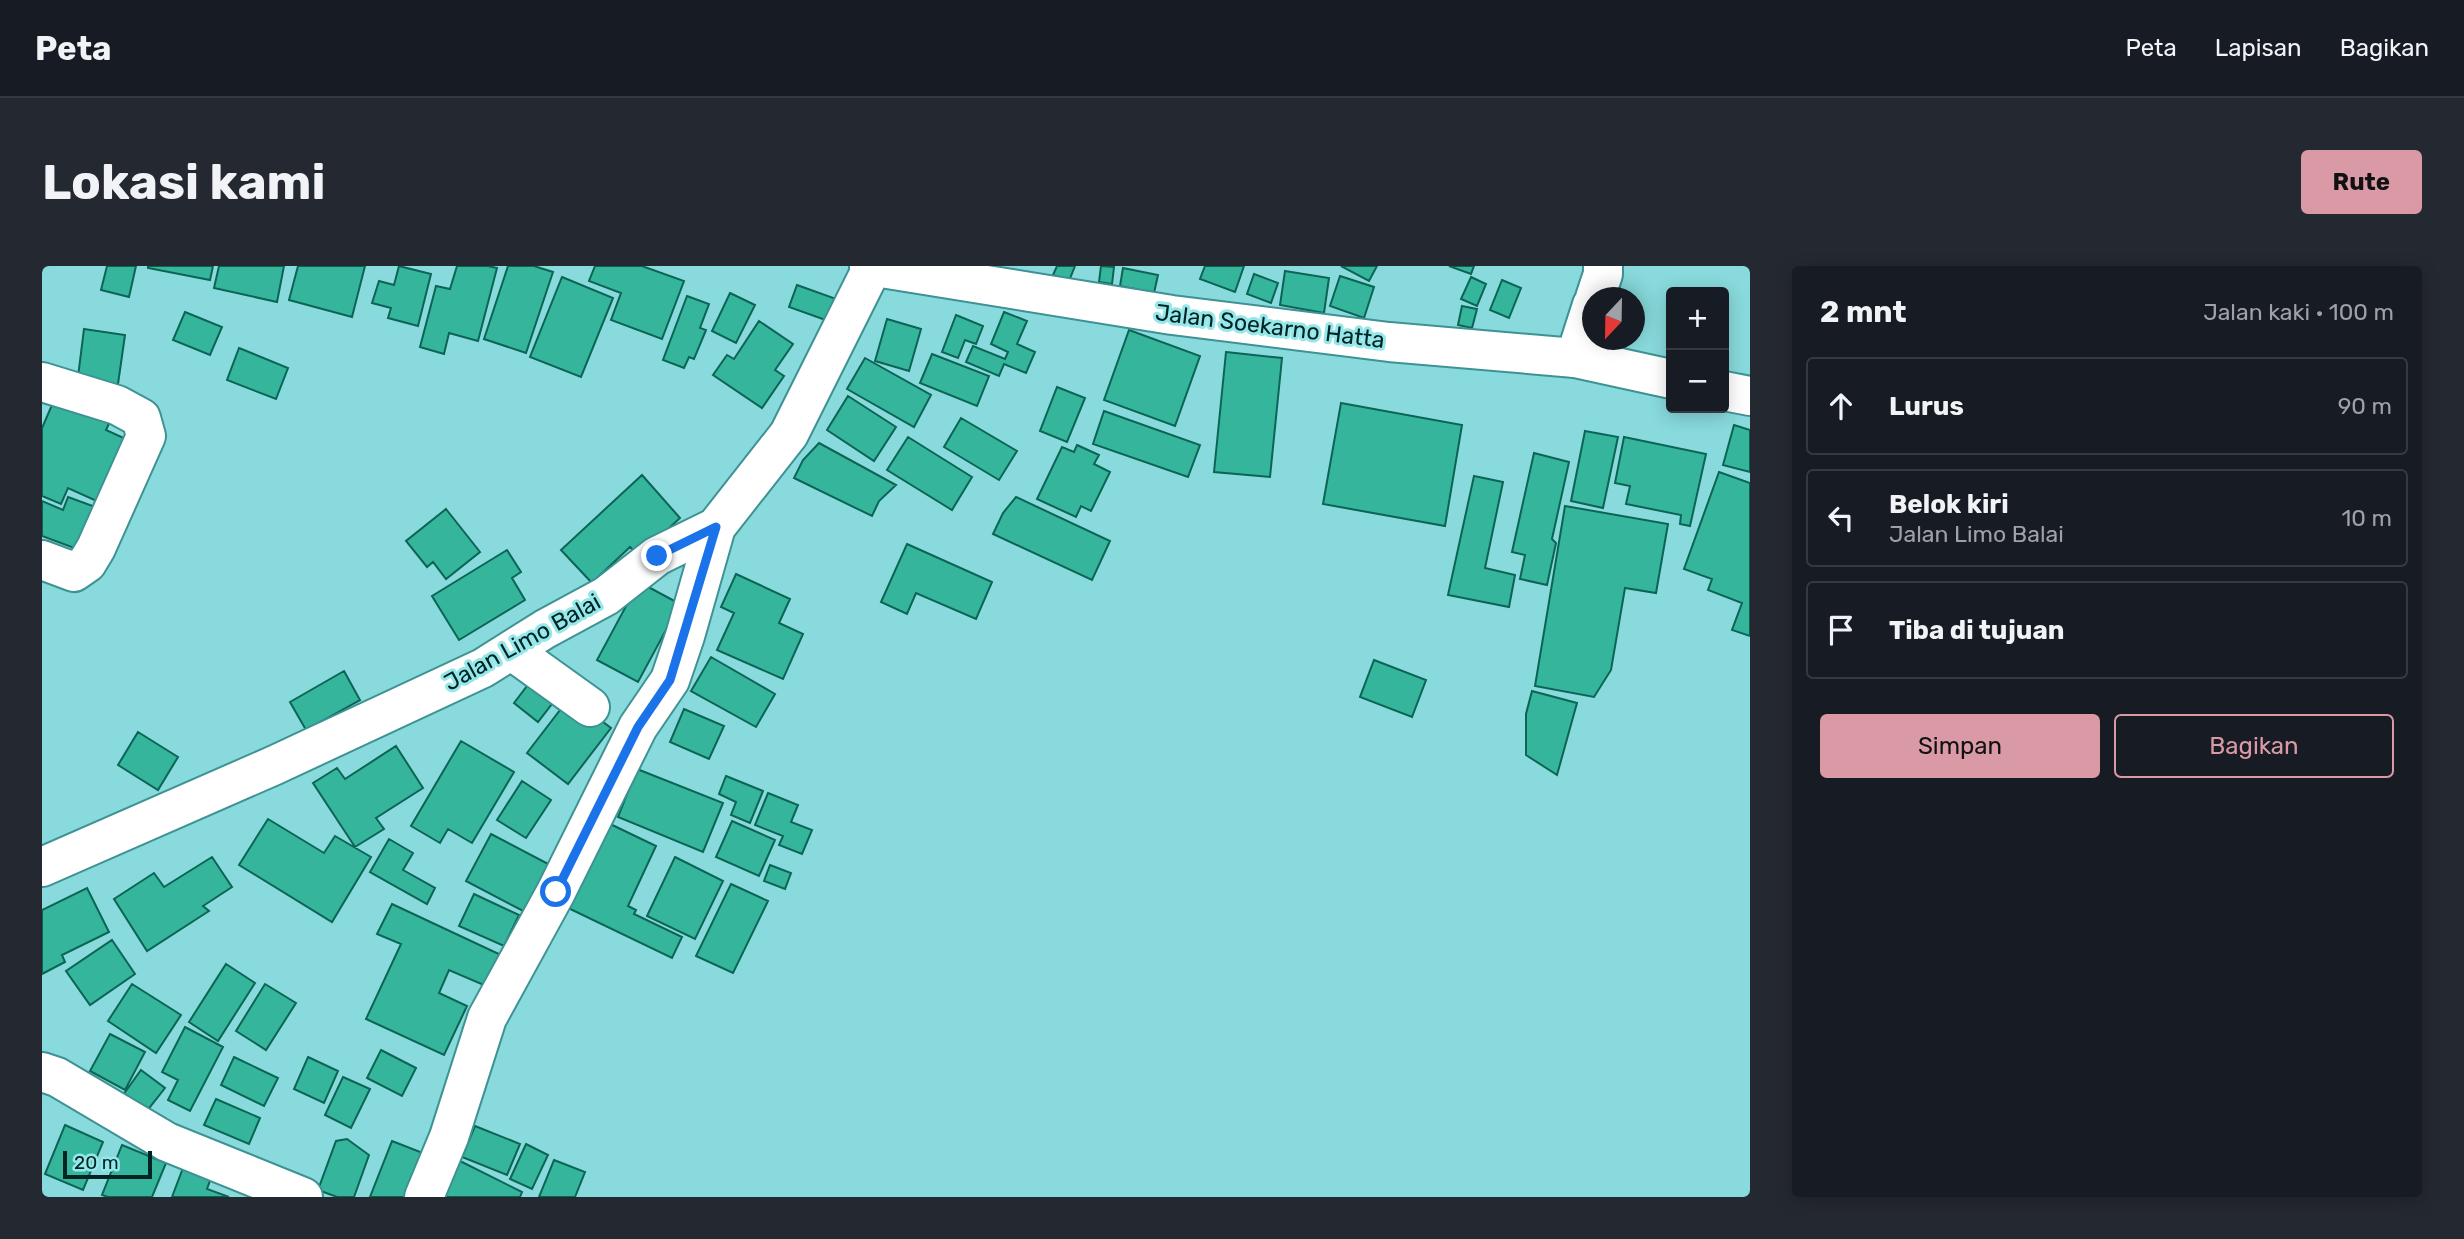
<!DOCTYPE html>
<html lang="id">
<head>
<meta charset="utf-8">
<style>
  :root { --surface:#171b24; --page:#242831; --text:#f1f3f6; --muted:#9ea1a6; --line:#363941; --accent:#d999a5 }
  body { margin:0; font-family:Rubik,sans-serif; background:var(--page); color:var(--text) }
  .controls { position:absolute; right:21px; top:21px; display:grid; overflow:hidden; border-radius:7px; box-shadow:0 4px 18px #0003 }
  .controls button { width:63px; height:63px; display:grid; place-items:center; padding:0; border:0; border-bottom:2px solid var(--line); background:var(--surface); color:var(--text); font:35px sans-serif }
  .compass { position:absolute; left:1540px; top:21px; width:63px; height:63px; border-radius:50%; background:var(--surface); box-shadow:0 4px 18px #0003; rotate:202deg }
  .scale { position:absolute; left:21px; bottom:18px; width:89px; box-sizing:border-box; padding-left:7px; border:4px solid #002324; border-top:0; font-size:19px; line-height:24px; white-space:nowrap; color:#002324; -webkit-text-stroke:5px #95e7e9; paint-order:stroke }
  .stop { position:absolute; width:21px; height:21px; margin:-16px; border:5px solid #1a73e8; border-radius:50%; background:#fff }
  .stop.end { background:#1a73e8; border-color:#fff; box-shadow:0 2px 7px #0008 }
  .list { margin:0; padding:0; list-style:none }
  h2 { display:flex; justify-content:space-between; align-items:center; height:91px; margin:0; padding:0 28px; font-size:30px }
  h2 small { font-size:23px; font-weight:400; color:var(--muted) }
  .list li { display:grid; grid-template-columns:46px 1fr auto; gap:21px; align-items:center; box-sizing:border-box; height:98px; margin:0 14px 14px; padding:0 14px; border:2px solid var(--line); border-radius:7px }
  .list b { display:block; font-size:26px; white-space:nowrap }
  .list p { margin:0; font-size:23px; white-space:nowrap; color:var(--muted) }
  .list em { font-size:23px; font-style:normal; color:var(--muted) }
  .actions { display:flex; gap:14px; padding:21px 28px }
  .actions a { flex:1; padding:16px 0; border:2px solid var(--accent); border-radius:7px; text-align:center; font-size:24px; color:var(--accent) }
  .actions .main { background:var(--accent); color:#111 }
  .icon { flex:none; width:38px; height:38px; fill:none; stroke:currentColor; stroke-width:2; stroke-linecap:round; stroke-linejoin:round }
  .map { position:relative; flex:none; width:1708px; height:931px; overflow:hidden; border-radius:7px }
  header { display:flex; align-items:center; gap:42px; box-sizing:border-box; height:98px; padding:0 35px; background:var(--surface); border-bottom:2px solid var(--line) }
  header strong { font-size:33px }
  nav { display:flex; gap:38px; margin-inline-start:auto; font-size:24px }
  .intro { display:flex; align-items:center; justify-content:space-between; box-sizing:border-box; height:168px; padding:0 42px }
  h1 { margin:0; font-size:49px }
  .button { padding:18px 32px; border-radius:7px; background:var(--accent); color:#111; font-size:24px; font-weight:700 }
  main { display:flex; gap:42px; padding:0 42px }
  aside { flex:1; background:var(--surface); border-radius:7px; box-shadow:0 4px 18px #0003 }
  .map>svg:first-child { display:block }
  .building { fill:#36b59d; stroke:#0c6455; stroke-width:2 }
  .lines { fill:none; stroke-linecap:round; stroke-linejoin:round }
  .minor-casing { stroke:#3e9294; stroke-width:42 }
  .highway-casing { stroke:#3e9294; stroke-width:42 }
  .minor { stroke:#fff; stroke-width:38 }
  .highway { stroke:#fff; stroke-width:38 }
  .route { stroke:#1a73e8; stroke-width:9 }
  .labels { text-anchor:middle; stroke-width:6; stroke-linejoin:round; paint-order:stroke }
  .street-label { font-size:23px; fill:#002324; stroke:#95e7e9 }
</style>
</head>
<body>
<header>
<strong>Peta</strong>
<nav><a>Peta</a><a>Lapisan</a><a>Bagikan</a></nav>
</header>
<div class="intro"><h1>Lokasi kami</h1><a class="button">Rute</a></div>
<main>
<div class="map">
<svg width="1708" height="931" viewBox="0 0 1708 931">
  <rect width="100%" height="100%" fill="#88dadc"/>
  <!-- building -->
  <path class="building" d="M65,0H94L87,31L59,24Z
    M106,0H171L168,14L106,2Z
    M177,0H242L235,36L172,22Z
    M256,0H323L310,51L247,34Z
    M357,0L389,8L376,60L346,52L349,42L330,37L337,15L352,19Z
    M415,0H446L455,2L436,75L407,67L402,88L378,81L394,20L408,23Z
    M466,0H492L511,6L484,87L442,73Z
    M553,0H600L642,15L620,73L569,54L579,27L547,15Z
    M1015,0H1033L1027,15L1011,9Z
    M1059,0L1072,1L1070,18L1057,16Z
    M1163,0H1202L1193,26L1158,13Z
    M1299,0H1335L1327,15Z
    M1407,0H1432L1429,8Z
    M1081,2L1116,9L1112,27L1078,20Z
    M1243,5L1287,12L1282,47L1238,39Z
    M1212,8L1236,17L1229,37L1205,28Z
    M1298,10L1332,21L1322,52L1288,40Z
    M520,11L571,32L539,111L488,91Z
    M1429,11L1444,18L1435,40L1419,33Z
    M1460,14L1479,22L1467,52L1448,44Z
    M755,19L797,34L789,56L747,41Z
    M688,27L713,39L694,77L670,65Z
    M645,30L667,38L658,62L664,64L652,93L647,91L642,102L621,94Z
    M1420,40L1435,43L1430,62L1416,59Z
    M143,46L180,61L168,89L131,74Z
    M962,46L985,55L975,78L993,86L984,107L962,98L957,110L924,96L931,80L963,93L966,86L949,78Z
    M914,49L941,60L934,78L923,74L916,92L900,86Z
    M845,53L879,63L867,105L833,95Z
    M717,55L751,78L733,104L742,110L720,142L671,109L685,89L692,93Z
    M42,63L83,69L75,125L35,119Z
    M1087,64L1158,90L1133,160L1062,134Z
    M197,82L246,102L234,133L185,114Z
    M1184,86L1240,92L1228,211L1172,206Z
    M890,88L947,110L935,140L878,117Z
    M823,92L889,129L872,161L805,123Z
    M1015,121L1043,132L1025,176L998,165Z
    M16,125L71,149L64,164L86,174L59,237L26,222L19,238L0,230V162Z
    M806,130L854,161L832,195L785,164Z
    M1299,137L1420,159L1403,260L1281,238Z
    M1062,145L1158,179L1146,211L1051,178Z
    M919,152L975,185L957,214L902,181Z
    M1692,159L1708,164V206L1681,199Z
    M1543,165L1576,171L1561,242L1529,235Z
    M866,171L930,211L910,244L845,204Z
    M1582,171L1664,188L1648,260L1638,258L1639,249L1584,238L1588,220L1573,217Z
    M777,177L854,219L837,235L830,250L752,212L761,194Z
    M1035,179L1057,189L1052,198L1068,206L1049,245L1039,240L1034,251L995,233L1020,181L1032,186Z
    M1492,187L1527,196L1510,273L1514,277L1505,319L1478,313L1483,289L1470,286Z
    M1677,206L1708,217V370L1690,364L1700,337L1666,324L1670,313L1642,303Z
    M600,209L638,252L597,290L588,281L550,317L519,284Z
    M1432,210L1461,216L1443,302L1473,309L1467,341L1406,329Z
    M26,231L59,243L43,286L0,270V235L21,244Z
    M974,231L1068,275L1050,314L951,268L961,247Z
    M1523,240L1626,258L1614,327L1583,322L1569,404L1552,431L1493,420Z
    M404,243L438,286L404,313L391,296L385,301L364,275Z
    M865,278L950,316L934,353L874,327L865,348L839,336Z
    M465,284L479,306L470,312L483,334L417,374L390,330Z
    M694,308L748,333L737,357L761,368L741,413L675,384L692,347L679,341Z
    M597,316L638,338L596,416L555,394Z
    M669,391L733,428L714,461L649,425Z
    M1332,394L1384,414L1370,451L1318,431Z
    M302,405L318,434L264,464L248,436Z
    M495,407L569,462L526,518L485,487L518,444L510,438L496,456L472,437Z
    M1490,425L1535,437L1515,509L1484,489V448Z
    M642,443L682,460L667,493L628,476Z
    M96,466L136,491L116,524L76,499Z
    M419,475L472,506L430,577L406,563L398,577L369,560Z
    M354,480L381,522L334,552L342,563L313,581L271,517L295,502L303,513Z
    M595,503L681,537L661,586L576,551Z
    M684,510L721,525L708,557L689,549L694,536L677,528Z
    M480,515L509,534L484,572L455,554Z
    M726,527L756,539L749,556L770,564L760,588L737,579L741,570L713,559Z
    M226,553L282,587L293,570L329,591L290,656L197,599Z
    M690,555L733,574L717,610L674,591Z
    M564,556L614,580L586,640L594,644L592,648L640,671L630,692L524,641Z
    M449,568L510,600L485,647L424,615Z
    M347,573L371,587L361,604L393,622L385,638L328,606Z
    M170,591L190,621L161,640L167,645L105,685L72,633L112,607L122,621Z
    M633,591L681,615L653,673L605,650Z
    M728,599L749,607L743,623L722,615Z
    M689,618L726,635L691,707L654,690Z
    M45,622L67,666L20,689L23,696L0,708V644Z
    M432,628L477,649L462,680L417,660Z
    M350,638L459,689L444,720L407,704L397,727L425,740L402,789L324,753L359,678L335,668Z
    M70,674L93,708L48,739L24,705Z
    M184,698L213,717L176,775L147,756Z
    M90,718L139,749L114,787L66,755Z
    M223,718L254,737L224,784L194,765Z
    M143,761L181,781L148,845L126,834L136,814L120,806Z
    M68,768L103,786L83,824L48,805Z
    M339,784L374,802L360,830L325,812Z
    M192,791L236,812L222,840L179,819Z
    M266,791L296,805L282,837L252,823Z
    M99,804L123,822L104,846L81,829Z
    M301,811L328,823L309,862L283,849Z
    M174,833L218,852L207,878L162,859Z
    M23,859L61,876L41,924L3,908Z
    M433,860L478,878L465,909L420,891Z
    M305,873L327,889L312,931H295L276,924L294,875Z
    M350,875L386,889L370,931H328Z
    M484,878L506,889L490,923L468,913Z
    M80,879L124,897L110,931H66L60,929Z
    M412,892L480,926L478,931H393Z
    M512,894L543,906L533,931H497Z
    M141,902L169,912L165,923L187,931H130Z"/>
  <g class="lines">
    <defs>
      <path id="minor" d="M1553,32L1561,8V0
        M1533,92L1550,39
        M0,116L75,139L99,152L104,170L54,282L45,297L32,306L0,294
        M470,385L548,441
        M0,601L233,499L441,402L503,363L564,330L615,290L674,261L747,168L831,0
        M0,806L15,811L125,876L261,931
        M382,931L407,871L445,752L514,626L596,461L628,414L643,370L674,261"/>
      <path id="highway" d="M827,0L1130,49L1347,76L1533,92L1629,113
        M1682,125L1708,130"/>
    </defs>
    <!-- minor casing -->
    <use href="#minor" class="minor-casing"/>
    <!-- highway casing -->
    <use href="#highway" class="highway-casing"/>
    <!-- minor -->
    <use href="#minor" class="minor"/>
    <!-- highway -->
    <use href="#highway" class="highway"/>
  </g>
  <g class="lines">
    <!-- route -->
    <path class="route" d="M514,626L596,461L628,414L674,261L615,290"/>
  </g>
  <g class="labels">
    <!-- street labels -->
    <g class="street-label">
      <text transform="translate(1228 60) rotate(7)" y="8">Jalan Soekarno Hatta</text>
      <text transform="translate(480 376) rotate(-29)" y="8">Jalan Limo Balai</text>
    </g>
  </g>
</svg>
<div class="controls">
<button>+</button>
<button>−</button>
</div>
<svg class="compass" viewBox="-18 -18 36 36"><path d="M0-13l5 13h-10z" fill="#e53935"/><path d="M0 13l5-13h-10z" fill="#9ea1a6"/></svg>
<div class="scale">20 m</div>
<div class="stop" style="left:514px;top:626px"></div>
<div class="stop end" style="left:615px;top:290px"></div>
</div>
<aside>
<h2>2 mnt<small>Jalan kaki · 100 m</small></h2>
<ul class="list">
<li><svg class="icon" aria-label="ahead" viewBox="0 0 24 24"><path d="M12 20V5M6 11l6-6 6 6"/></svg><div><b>Lurus</b></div><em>90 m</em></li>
<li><svg class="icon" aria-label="left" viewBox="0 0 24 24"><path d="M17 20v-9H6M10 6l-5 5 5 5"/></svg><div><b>Belok kiri</b><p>Jalan Limo Balai</p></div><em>10 m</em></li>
<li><svg class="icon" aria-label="arrive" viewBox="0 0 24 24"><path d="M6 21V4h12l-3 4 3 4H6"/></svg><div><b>Tiba di tujuan</b></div></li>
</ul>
<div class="actions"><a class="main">Simpan</a><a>Bagikan</a></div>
</aside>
</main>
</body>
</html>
